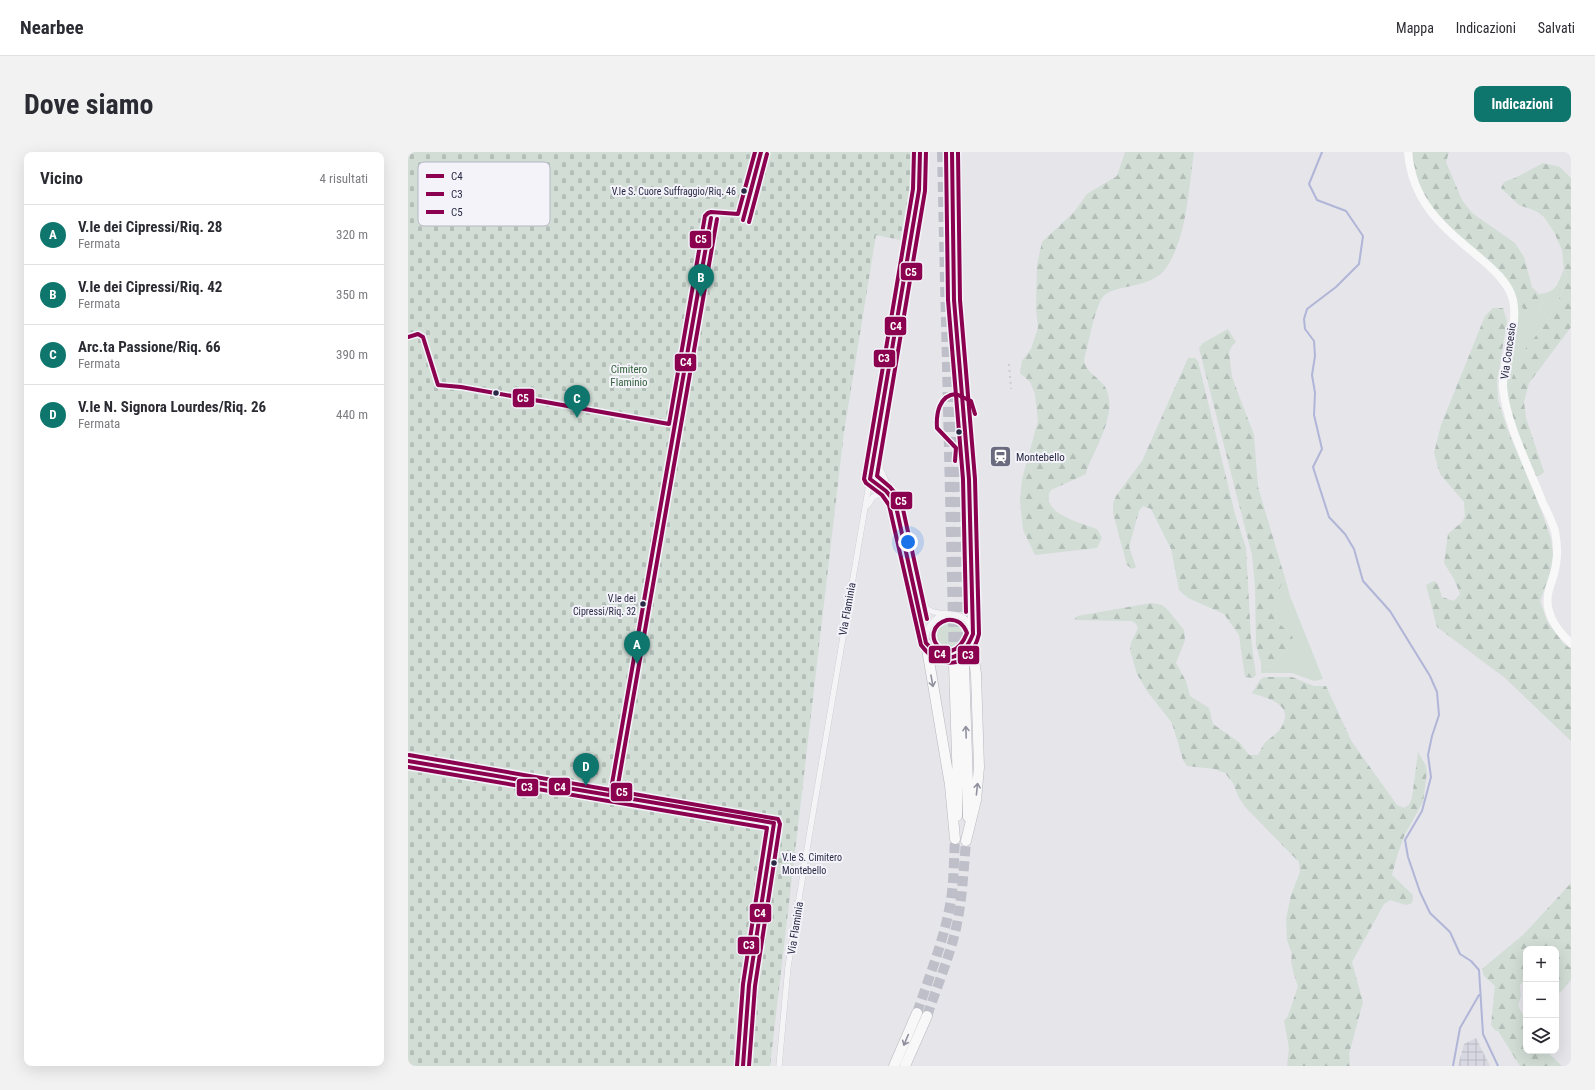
<!DOCTYPE html>
<html lang="it">
<head>
<meta charset="utf-8">
<style>
  :root { --surface:#fff; --page:#f2f2f3; --text:#2b2b33; --muted:#7c7c81; --line:#e1e1e2; --accent:#0f766e }
  body { margin:0; font-family:"Roboto Condensed",sans-serif; background:var(--page); color:var(--text) }
  .controls { position:absolute; right:12px; bottom:12px; display:grid; overflow:hidden; border-radius:8px; box-shadow:0 4px 16px #0002 }
  .controls button { width:36px; height:36px; display:grid; place-items:center; padding:0; border:0; border-bottom:1px solid var(--line); background:var(--surface); color:var(--text); font:20px sans-serif }
  .you { position:absolute; left:500px; top:390px; width:14px; height:14px; margin:-10px; border:3px solid #fff; border-radius:50%; background:#1a73e8; box-shadow:0 0 0 6px #1a73e833 }
  .badge { display:grid; place-items:center; width:26px; height:26px; border-radius:50%; background:var(--accent); color:#fff; font-size:13px; font-weight:700 }
  .pin { position:absolute; translate:-50% -33px; filter:drop-shadow(0 1px 2px #0008) }
  .pin::after { content:''; position:absolute; top:21px; width:14px; height:12px; background:inherit; clip-path:polygon(0 0,100% 0,50% 100%) }
  .list { margin:0; padding:0; list-style:none }
  h2 { display:flex; justify-content:space-between; align-items:center; height:52px; margin:0; padding:0 16px; font-size:17px }
  h2 small { font-size:13px; font-weight:400; color:var(--muted) }
  .list li { display:grid; grid-template-columns:26px 1fr auto; gap:12px; align-items:center; box-sizing:border-box; height:60px; padding:0 16px; border-top:1px solid var(--line) }
  .list b { display:block; font-size:15px; white-space:nowrap }
  .list p { margin:0; font-size:13px; white-space:nowrap; color:var(--muted) }
  .list em { font-size:13px; font-style:normal; color:var(--muted) }
  .icon { flex:none; width:22px; height:22px; fill:none; stroke:currentColor; stroke-width:2; stroke-linecap:round; stroke-linejoin:round }
  .map { position:relative; flex:none; width:1163px; height:914px; overflow:hidden; border-radius:8px }
  header { display:flex; align-items:center; gap:24px; box-sizing:border-box; height:56px; padding:0 20px; background:var(--surface); border-bottom:1px solid var(--line) }
  header strong { font-size:19px }
  nav { display:flex; gap:22px; margin-inline-start:auto; font-size:14px }
  .intro { display:flex; align-items:center; justify-content:space-between; box-sizing:border-box; height:96px; padding:0 24px }
  h1 { margin:0; font-size:28px }
  .button { padding:10px 18px; border-radius:8px; background:var(--accent); color:#fff; font-size:14px; font-weight:700 }
  main { display:flex; gap:24px; padding:0 24px }
  aside { flex:1; background:var(--surface); border-radius:8px; box-shadow:0 4px 16px #0002 }
  .map>svg:first-child { display:block }
  .industrial { fill:url(#industrial-grid) }
  .green { fill:#d2ddd6 }
  .forest { fill:url(#forest-firs) }
  .cemetery { fill:url(#cemetery-stones) }
  .lines { fill:none; stroke-linecap:round; stroke-linejoin:round }
  .stream { stroke:#b1b5d7; stroke-width:2 }
  .highway-tunnel { stroke:#bfbfc9; stroke-width:10; stroke-dasharray:10 5; stroke-linecap:butt }
  .street-casing { stroke:#c2c2c8; stroke-width:6 }
  .highway-casing { stroke:#b7b7bf; stroke-width:11 }
  .street { stroke:#f4f4f7; stroke-width:5.5 }
  .secondary { stroke:#f8f8f8; stroke-width:8 }
  .highway { stroke:#f8f8f8; stroke-width:10 }
  .rail { stroke:#cdcdd1; stroke-width:2; stroke-dasharray:2 4; stroke-linecap:butt }
  .bus-1-casing { stroke:#f3f3f9; stroke-width:7 }
  .bus-2-casing { stroke:#f3f3f9; stroke-width:7 }
  .bus-3-casing { stroke:#f3f3f9; stroke-width:7 }
  .bus-1 { stroke:#8b004f; stroke-width:4 }
  .bus-2 { stroke:#8b004f; stroke-width:4 }
  .bus-3 { stroke:#8b004f; stroke-width:4 }
  .oneway { stroke:#90909f }
  .bus-dot { fill:#292946; stroke:#f3f3f9; stroke-width:1.5 }
  .labels { text-anchor:middle; stroke-width:4; stroke-linejoin:round; paint-order:stroke }
  .bus-label { font-size:10px; fill:#292946; stroke:#f3f3f9; text-anchor:end }
  .street-label { font-size:11px; fill:#292946; stroke:#f3f3f9 }
  .park-label { font-size:11px; fill:#35633d; stroke:#f3f3f9 }
  .poi-label { font-size:11px; fill:#292946; stroke:#f3f3f9; text-anchor:start }
  .key { fill:#f3f3f9; stroke:#b6b6c3; stroke-width:1 }
  .key-label { font-size:11px; fill:#292946 }
  .line-badge { stroke:#f3f3f9; stroke-width:1.5 }
  .badge-label { font-size:11px; text-anchor:middle; font-weight:bold; fill:#fff }
</style>
</head>
<body>
<header>
<strong>Nearbee</strong>
<nav><a>Mappa</a><a>Indicazioni</a><a>Salvati</a></nav>
</header>
<div class="intro"><h1>Dove siamo</h1><a class="button">Indicazioni</a></div>
<main>
<aside>
<h2>Vicino<small>4 risultati</small></h2>
<ul class="list">
<li><span class="badge">A</span><div><b>V.le dei Cipressi/Riq. 28</b><p>Fermata</p></div><em>320 m</em></li>
<li><span class="badge">B</span><div><b>V.le dei Cipressi/Riq. 42</b><p>Fermata</p></div><em>350 m</em></li>
<li><span class="badge">C</span><div><b>Arc.ta Passione/Riq. 66</b><p>Fermata</p></div><em>390 m</em></li>
<li><span class="badge">D</span><div><b>V.le N. Signora Lourdes/Riq. 26</b><p>Fermata</p></div><em>440 m</em></li>
</ul>
</aside>
<div class="map">
<svg width="1163" height="914" viewBox="0 0 1163 914">
  <defs>
    <pattern id="industrial-grid" width="8" height="8" patternUnits="userSpaceOnUse"><rect width="8" height="8" fill="#d8d8e2"/><path d="M0 4h8M4 0v8" fill="none" stroke="#b9b9c3"/></pattern>
    <pattern id="forest-firs" width="22" height="20" patternUnits="userSpaceOnUse"><rect width="22" height="20" fill="#d2ddd6"/><path d="M5 1l3.5 6h-7zM16 11l3.5 6h-7z" fill="#b4beb9"/></pattern>
    <pattern id="cemetery-stones" width="16" height="16" patternUnits="userSpaceOnUse"><rect width="16" height="16" fill="#d2ddd6"/><path d="M2 7V4a2 2 0 0 1 4 0v3zM10 15v-3a2 2 0 0 1 4 0v3z" fill="#b4beb9"/></pattern>
  </defs>
  <rect width="100%" height="100%" fill="#e5e5ea"/>
  <!-- industrial -->
  <path class="industrial" d="M1068,886L1082,914H1050L1056,892Z"/>
  <!-- green -->
  <path class="green" d="M1156,117L1158,119L1154,141L1136,174L1117,197L1109,211L1099,241C1098,218 1105,198 1108,176C1110,167 1109,157 1109,148L1115,156L1125,163L1131,159L1135,150L1131,142C1150,140 1149,132 1156,117Z
    M877,426L882,444L915,527L906,529L884,521H853V511L858,515L864,513L882,495L885,485L869,469L866,448Z
    M524 482a15 15 0 1 1 30 0a15 15 0 1 1-30 0Z"/>
  <!-- forest -->
  <path class="forest" d="M717,0H786C781,35 779,86 758,116C743,138 705,131 694,146C687,156 680,194 676,208C678,220 688,224 695,232C713,255 688,295 679,317L678,322L643,338C629,360 675,372 689,377L694,386L689,396L627,403L615,378L612,349L614,327L630,269L627,242L622,230L612,221L614,209L623,197L630,176L628,157L629,113L634,90L666,60L679,42L709,24Z
    M1005,0H1041L1038,10L1054,48L1064,61L1107,91L1116,105L1124,135L1131,142L1135,150L1131,159L1125,163L1119,162L1109,148L1104,136L1041,76L1016,47L1010,29L1005,8Z
    M1135,11L1152,15L1163,26V175L1121,231L1116,250L1118,266L1136,320L1131,324H1126L1101,258L1099,241L1109,211L1117,197L1136,174L1154,141L1158,119L1156,117L1154,98L1146,80L1136,65L1128,59L1111,53L1093,36L1096,30L1107,26Z
    M1085,156H1095L1099,169L1089,230L1090,248L1099,276L1133,358L1143,387L1145,403L1142,421L1132,449L1139,469L1155,491L1163,497V589L1097,526L1029,475L1018,433L1026,429L1030,432L1034,445L1046,449L1052,442L1046,427L1036,411L1040,382L1054,370L1057,364L1056,350L1032,322L1026,301L1033,273L1077,164Z
    M820,177L828,190L824,194L821,200L824,225L846,283L850,335L877,426L866,448L869,469L885,485L882,495L864,513L858,515L853,511L848,493L847,434L844,403L791,196L795,191Z
    M780,206H787L790,209L827,362L838,396L843,487L848,523L845,526L837,525L831,483L816,462L780,446L771,438L763,397L743,357L735,354L731,359L721,395L728,415L724,417L719,413L705,361V352L708,344L734,309Z
    M743,451L754,453L760,458L776,478L777,488L768,511L778,529L782,544L801,556L805,572L832,591L841,603H850C852,599 854,595 856,592C861,586 871,581 874,574C886,552 859,546 844,541L852,528L856,525H884L906,534H918L944,590L989,653L996,656L1001,653L1004,646L1010,600L1018,614L1019,620L1015,650L997,682L990,701L984,723L1005,743L1004,751L998,753L982,748L976,752L944,810L955,850L941,902L942,914H879L881,896L876,869L880,864L890,834L885,819L883,809L884,802L879,788L878,767L883,743L892,720L891,710L838,656L831,646L825,631L817,621L806,617L779,614L775,608L764,571L739,539L729,522L722,498L723,491L730,476L728,472L724,469L666,468L669,464Z
    M1163,731V828L1152,841L1148,840V797H1118V830L1116,828L1112,833L1113,844L1110,854L1118,868V899H1138L1154,914H1112L1090,879L1087,878L1083,873L1087,834L1076,824L1074,817L1116,782Z"/>
  <!-- cemetery -->
  <path class="cemetery" d="M0,0H503L502,34L492,88L468,83L436,280L362,914H0Z"/>
  <g class="lines">
    <!-- stream -->
    <path class="stream" d="M914,0L901,32L909,48L938,59L955,84L951,112L928,135L899,157L896,167L897,177L906,189L907,204L904,223L907,241L906,263L914,297L905,315L921,365L937,382L946,397L955,429L982,459L1022,524L1029,540L1031,563L1024,584L1020,603L1023,625L1014,659L997,688L1000,705L1012,740L1022,761L1042,780L1052,802L1063,809L1071,818L1075,882L1090,914
      M1045,914L1052,876L1071,843"/>
    <!-- highway-tunnel -->
    <path class="highway-tunnel" d="M534,0L546,512
      M544,0L549,333L556,513
      M553,224L561,327
      M509,861C522,822 539,781 544,740C546,722 546,704 547,687
      M519,864C527,841 536,818 543,795C554,760 555,724 558,689"/>
    <defs>
      <path id="street" d="M468,295L473,318L487,350L518,491C530,508 551,513 562,491
        M463,320L477,330
        M462,327L483,345
        M460,353L465,345L478,339
        M507,444C512,450 516,456 523,459C538,465 555,457 563,475
        M518,485C519,474 526,466 536,463
        M371,914L380,815L401,685L511,38L512,0"/>
      <path id="highway" d="M561,327L565,482
        M518,491L542,633L547,687
        M546,512L550,634L549,664
        M556,513L560,633V665
        M558,689L568,648L571,615L568,522L563,488
        M486,914L509,861
        M497,914L519,864"/>
    </defs>
    <!-- street casing -->
    <use href="#street" class="street-casing"/>
    <!-- highway casing -->
    <use href="#highway" class="highway-casing"/>
    <!-- street -->
    <use href="#street" class="street"/>
    <!-- secondary -->
    <path class="secondary" d="M1000,0C1004,51 1036,76 1072,106C1085,117 1101,131 1105,148C1111,177 1094,206 1095,235C1098,271 1121,315 1134,349C1138,358 1144,369 1147,379C1149,390 1150,402 1148,412C1147,422 1143,430 1141,438C1135,459 1148,478 1163,491"/>
    <!-- highway -->
    <use href="#highway" class="highway"/>
    <!-- rail -->
    <path class="rail" d="M601,212L603,237"/>
    <defs>
      <path id="bus-1" d="M512,0L511,38L462,327L478,339L487,350L518,491C538,513 554,509 565,482L561,327L546,148L544,0
        M335,68L353,0
        M0,609L366,671L341,833L335,914
        M202,643L303,66"/>
      <path id="bus-2" d="M506,0L505,37L456,327L458,331L474,343L481,353L513,493C533,520 563,516 571,482L567,327L552,148L550,0
        M341,70L359,2
        M0,615L359,676L335,832L329,914
        M208,644L309,67"/>
      <path id="bus-3" d="M518,0L517,39L469,324L482,335L493,348L519,467
        M538,0L540,148L555,327L558,460
        M0,185L10,182L15,185L30,233L53,235L261,272L297,64L300,61L303,60L330,62L347,0
        M547,309L548,296L529,276C528,262 531,243 548,242L563,249L567,262
        M539,468C549,467 555,471 559,481C542,524 506,478 539,468Z
        M1,603L370,667L372,672L347,834L341,914"/>
    </defs>
    <!-- bus-1 casing -->
    <use href="#bus-1" class="bus-1-casing"/>
    <!-- bus-2 casing -->
    <use href="#bus-2" class="bus-2-casing"/>
    <!-- bus-3 casing -->
    <use href="#bus-3" class="bus-3-casing"/>
    <!-- bus-1 -->
    <use href="#bus-1" class="bus-1"/>
    <!-- bus-2 -->
    <use href="#bus-2" class="bus-2"/>
    <!-- bus-3 -->
    <use href="#bus-3" class="bus-3"/>
  </g>
  <!-- one-way arrows -->
  <defs><path id="oneway-shaft" d="M-6 0H5M1.5-3L5.5 0L1.5 3" fill="none" stroke-width="1.6" stroke-linecap="round" stroke-linejoin="round"/></defs>
  <g class="oneway">
    <use href="#oneway-shaft" transform="translate(524 529) rotate(80)"/>
    <use href="#oneway-shaft" transform="translate(558 580) rotate(-92)"/>
    <use href="#oneway-shaft" transform="translate(569 637) rotate(-84)"/>
    <use href="#oneway-shaft" transform="translate(498 888) rotate(113)"/>
  </g>
  <!-- icons -->
  <defs>
    <symbol id="station-square" viewBox="-11 -11 22 22"><rect x="-9" y="-9" width="18" height="18" rx="4" fill="#6b6b7f" stroke="#f3f3f9"/><path d="M-3-6H3Q5-6 5-4V2Q5 4 3 4L4.5 6H3L1.5 4h-3L-3 6H-4.5L-3 4Q-5 4-5 2V-4Q-5-6-3-6ZM-3.5-4v3h7v-3ZM-3.5 1v1.5H-2V1ZM2 1v1.5H3.5V1Z" fill="#fff"/></symbol>
  </defs>
  <g fill-rule="evenodd">
    <use href="#station-square" x="580" y="292" width="25" height="25"/>
  </g>
  <!-- markers -->
  <g class="bus-dot">
    <circle cx="336" cy="39" r="3.5"/>
    <circle cx="88" cy="241" r="3.5"/>
    <circle cx="551" cy="280" r="3.5"/>
    <circle cx="235" cy="452" r="3.5"/>
    <circle cx="366" cy="711" r="3.5"/>
  </g>
  <g class="labels">
    <!-- bus labels -->
    <g class="bus-label">
      <text x="328" y="43">V.le S. Cuore Suffraggio/Riq. 46</text>
      <text x="228" y="450">V.le dei<tspan x="228" dy="13">Cipressi/Riq. 32</tspan></text>
      <text x="374" y="709" text-anchor="start">V.le S. Cimitero<tspan x="374" dy="13">Montebello</tspan></text>
    </g>
    <!-- street labels -->
    <g class="street-label">
      <text transform="translate(1100 199) rotate(-82)" y="4">Via Concesio</text>
      <text transform="translate(439 457) rotate(-80)" y="4">Via Flaminia</text>
      <text transform="translate(387 776) rotate(-81)" y="4">Via Flaminia</text>
    </g>
    <!-- park labels -->
    <g class="park-label">
      <text x="221" y="221">Cimitero<tspan x="221" dy="13">Flaminio</tspan></text>
    </g>
    <!-- poi labels -->
    <g class="poi-label">
      <text x="608" y="309">Montebello</text>
    </g>
  </g>
  <!-- legend -->
  <rect x="10" y="10" width="132" height="64" rx="6" class="key"/>
  <rect x="18" y="22" width="18" height="4" fill="#8b004f"/>
  <rect x="18" y="40" width="18" height="4" fill="#8b004f"/>
  <rect x="18" y="58" width="18" height="4" fill="#8b004f"/>
  <g class="key-label">
    <text x="43" y="28">C4</text>
    <text x="43" y="46">C3</text>
    <text x="43" y="64">C5</text>
  </g>
  <g class="line-badge">
    <rect x="281" y="78" width="23" height="19" rx="4" fill="#8b004f"/>
    <rect x="492" y="110" width="23" height="19" rx="4" fill="#8b004f"/>
    <rect x="476" y="164" width="23" height="20" rx="4" fill="#8b004f"/>
    <rect x="465" y="197" width="23" height="19" rx="4" fill="#8b004f"/>
    <rect x="266" y="201" width="23" height="19" rx="4" fill="#8b004f"/>
    <rect x="104" y="236" width="23" height="20" rx="4" fill="#8b004f"/>
    <rect x="482" y="339" width="23" height="19" rx="4" fill="#8b004f"/>
    <rect x="520" y="493" width="23" height="19" rx="4" fill="#8b004f"/>
    <rect x="549" y="493" width="23" height="20" rx="4" fill="#8b004f"/>
    <rect x="140" y="625" width="23" height="19" rx="4" fill="#8b004f"/>
    <rect x="108" y="626" width="23" height="19" rx="4" fill="#8b004f"/>
    <rect x="202" y="630" width="23" height="20" rx="4" fill="#8b004f"/>
    <rect x="341" y="751" width="23" height="20" rx="4" fill="#8b004f"/>
    <rect x="329" y="784" width="23" height="19" rx="4" fill="#8b004f"/>
  </g>
  <g class="badge-label">
    <text x="293" y="91">C5</text>
    <text x="503" y="124">C5</text>
    <text x="488" y="178">C4</text>
    <text x="476" y="210">C3</text>
    <text x="278" y="214">C4</text>
    <text x="115" y="250">C5</text>
    <text x="493" y="353">C5</text>
    <text x="532" y="506">C4</text>
    <text x="560" y="507">C3</text>
    <text x="152" y="639">C4</text>
    <text x="119" y="639">C3</text>
    <text x="214" y="644">C5</text>
    <text x="352" y="765">C4</text>
    <text x="341" y="797">C3</text>
  </g>
</svg>
<div class="controls">
<button>+</button>
<button>−</button>
<button><svg class="icon" aria-label="layers" viewBox="0 0 24 24"><path d="M12 4l9 5-9 5-9-5zM3 14l9 5 9-5"/></svg></button>
</div>
<div class="you"></div>
<div class="pin badge" style="left:229px;top:512px">A</div>
<div class="pin badge" style="left:293px;top:145px">B</div>
<div class="pin badge" style="left:169px;top:266px">C</div>
<div class="pin badge" style="left:178px;top:634px">D</div>
</div>
</main>
</body>
</html>
